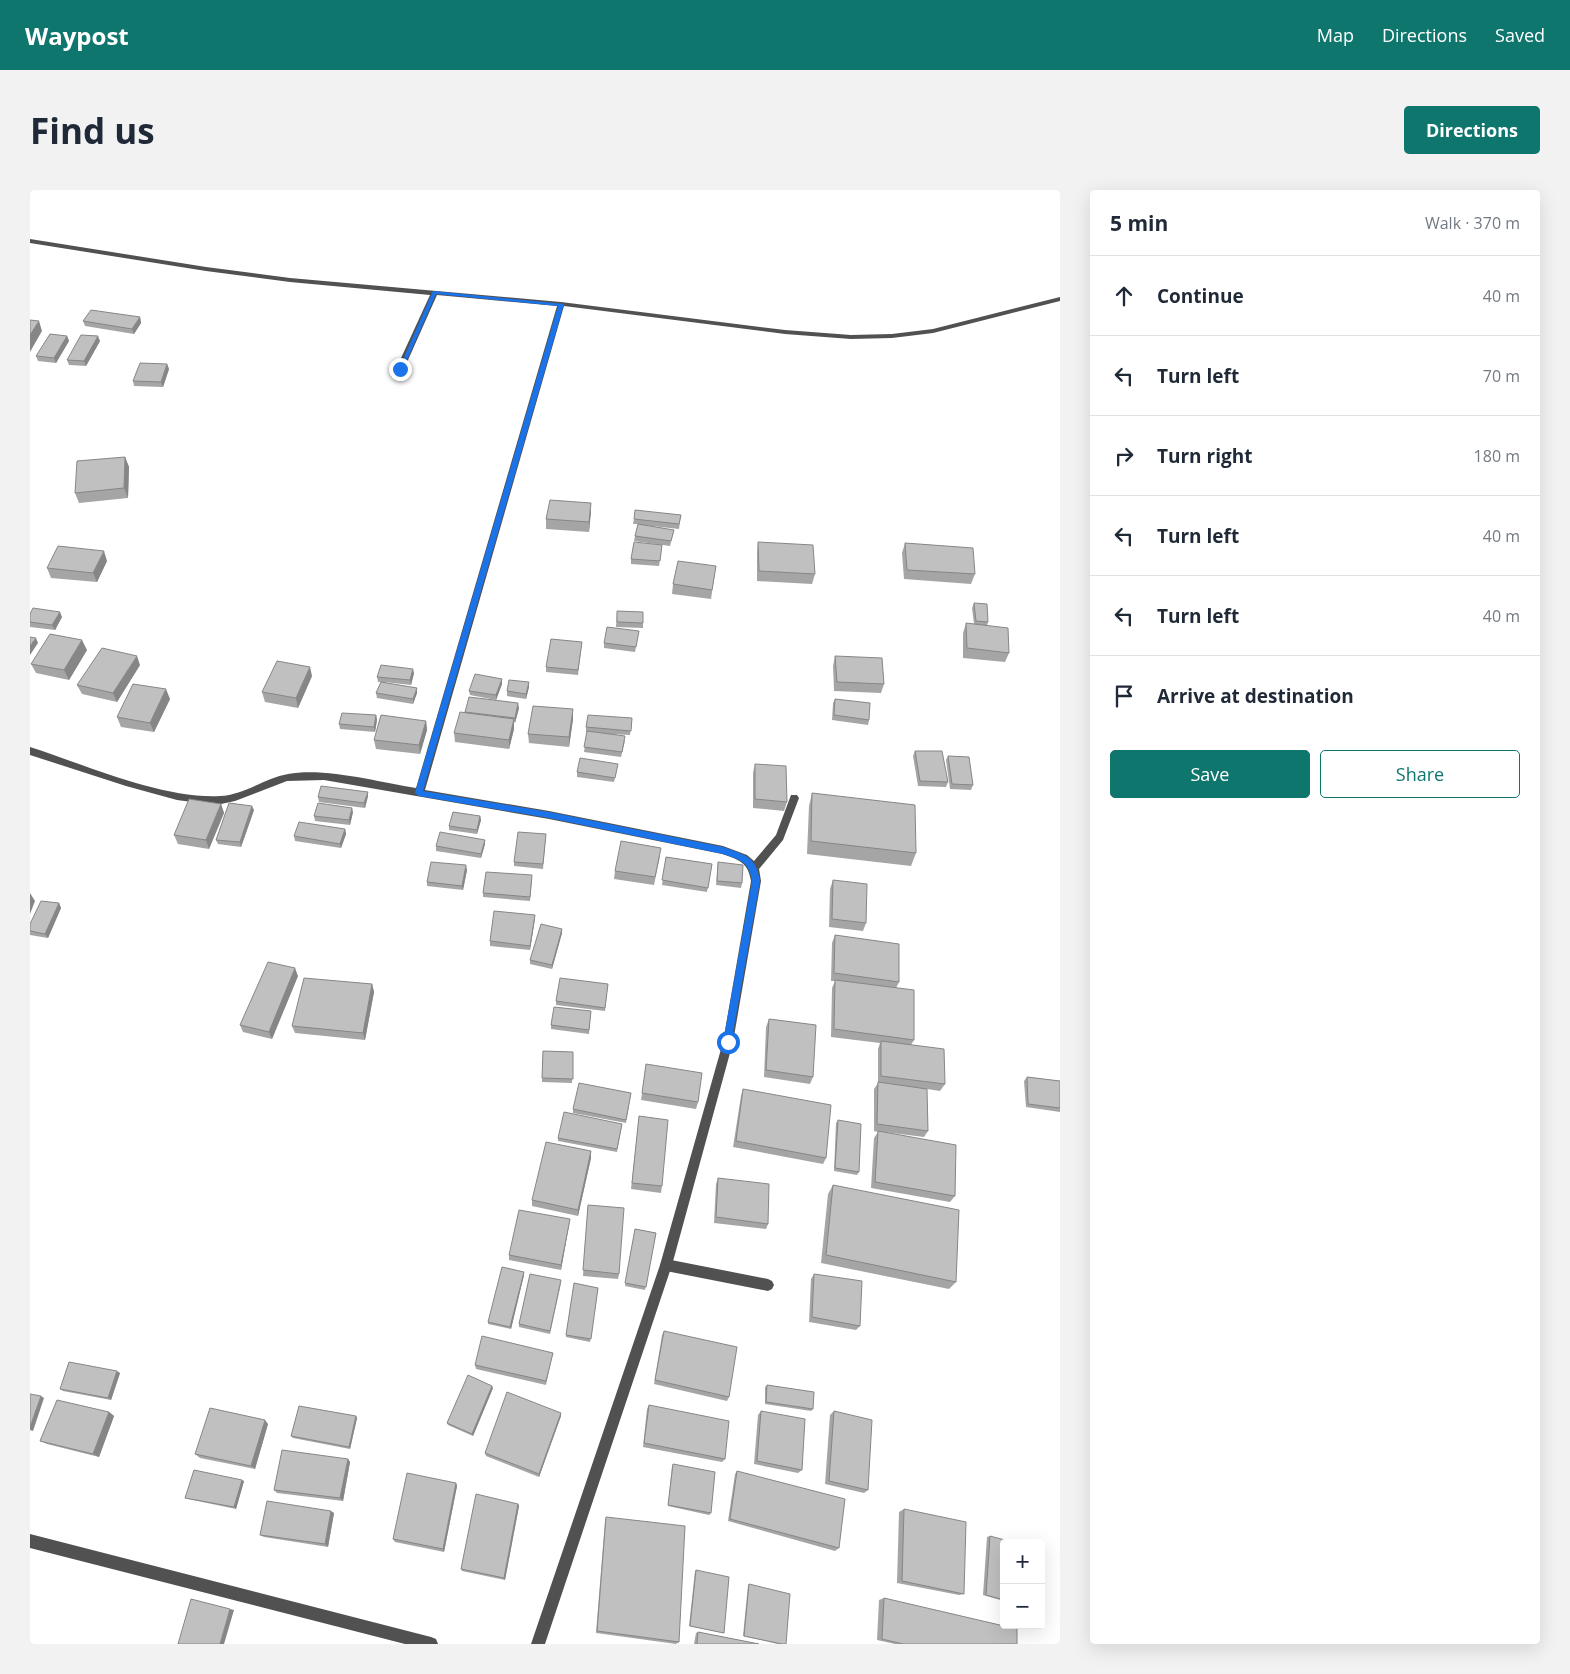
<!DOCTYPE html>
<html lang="en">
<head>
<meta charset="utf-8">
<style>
  :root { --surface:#fff; --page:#f2f2f3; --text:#1f2937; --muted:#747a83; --line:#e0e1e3; --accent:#0f766e }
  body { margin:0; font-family:"Open Sans",sans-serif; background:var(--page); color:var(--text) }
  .controls { position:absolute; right:15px; bottom:15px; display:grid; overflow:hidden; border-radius:5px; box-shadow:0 5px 20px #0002 }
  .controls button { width:45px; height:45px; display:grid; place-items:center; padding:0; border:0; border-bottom:1px solid var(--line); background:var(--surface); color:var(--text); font:25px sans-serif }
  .stop { position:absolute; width:15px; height:15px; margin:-11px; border:4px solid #1a73e8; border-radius:50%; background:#fff }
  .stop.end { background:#1a73e8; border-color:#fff; box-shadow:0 1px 5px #0008 }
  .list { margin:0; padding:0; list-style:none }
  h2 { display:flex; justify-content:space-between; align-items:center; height:65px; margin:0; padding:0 20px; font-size:21px }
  h2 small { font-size:16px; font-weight:400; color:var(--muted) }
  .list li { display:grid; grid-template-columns:32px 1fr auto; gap:15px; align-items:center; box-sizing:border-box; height:80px; padding:0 20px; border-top:1px solid var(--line) }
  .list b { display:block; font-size:19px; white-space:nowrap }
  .list em { font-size:16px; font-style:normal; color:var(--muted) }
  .actions { display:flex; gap:10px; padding:15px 20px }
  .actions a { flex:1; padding:11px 0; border:1px solid var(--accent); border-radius:5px; text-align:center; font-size:18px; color:var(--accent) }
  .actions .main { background:var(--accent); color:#fff }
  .icon { flex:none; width:28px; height:28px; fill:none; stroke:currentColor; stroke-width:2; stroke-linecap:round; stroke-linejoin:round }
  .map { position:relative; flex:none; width:1030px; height:1454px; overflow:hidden; border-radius:5px }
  header { display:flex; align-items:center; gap:30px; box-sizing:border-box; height:70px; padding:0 25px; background:var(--accent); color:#fff }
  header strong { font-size:24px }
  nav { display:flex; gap:28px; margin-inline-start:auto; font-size:18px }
  .intro { display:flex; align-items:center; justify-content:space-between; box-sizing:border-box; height:120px; padding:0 30px }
  h1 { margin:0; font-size:35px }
  .button { padding:12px 22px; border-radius:5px; background:var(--accent); color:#fff; font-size:18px; font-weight:700 }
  main { display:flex; gap:30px; padding:0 30px }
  aside { flex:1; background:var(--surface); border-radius:5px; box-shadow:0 5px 20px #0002 }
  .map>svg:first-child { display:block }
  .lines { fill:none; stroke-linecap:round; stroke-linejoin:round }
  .lane { fill:#515151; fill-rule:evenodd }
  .street { fill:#515151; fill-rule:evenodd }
  .wall { fill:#a5a5a5 }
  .shaded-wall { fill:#868686 }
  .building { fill:#c0c0c0; stroke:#868686 }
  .route { fill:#1a73e8 }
</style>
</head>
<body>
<header>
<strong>Waypost</strong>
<nav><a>Map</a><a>Directions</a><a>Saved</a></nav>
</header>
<div class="intro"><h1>Find us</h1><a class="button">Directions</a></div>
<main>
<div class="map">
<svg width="1030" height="1454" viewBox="0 0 1030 1454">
  <rect width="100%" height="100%" fill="#fff"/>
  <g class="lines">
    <!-- lane -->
    <path class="lane" d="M636,1069L738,1089L742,1091L744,1095L742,1099L738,1101L636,1081L632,1079L630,1075L632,1071Z"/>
    <!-- street -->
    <path class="street" d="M0,49L176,77L260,88L531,112L755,140L821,145L862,144L903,139L1030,107V111L903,143L862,148L821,149L755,144L534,116L395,600L519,621L693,656L717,665L724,671L746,645L761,605H767L769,608L753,650L729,679L731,691L703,852L642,1075L515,1454H501L630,1075L693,852L721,691C718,672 709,670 692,664L519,629L294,590L257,591L205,611L191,614L170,613L147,610L96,596L0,565V557C56,575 132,609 190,606C214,605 235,588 258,584C294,577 349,592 386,598L527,116L407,105L374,179L370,181L366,179L400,105L260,92L176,81L0,53Z
      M0,1344L401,1447L406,1449L408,1454H375L0,1358Z"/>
  </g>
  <!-- wall -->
  <path class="wall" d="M110,127L111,133L104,144L55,136L53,131Z
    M37,146L39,151L26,173L8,171L6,166Z
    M70,151L56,176L39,175L37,170Z
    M137,174L139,179L133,197L104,196L103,191Z
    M95,267L99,277L98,308L49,313L45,303Z
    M561,313L559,342L516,339V329Z
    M651,325L649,339L613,335L644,340L640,356L604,351L605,346L608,334H603L604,329Z
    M728,352L785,384L782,394L727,391V362Z
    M875,353L945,384L941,394L874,389L872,363Z
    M632,355L629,376L601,374V369Z
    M77,371L67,392L21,388L17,378Z
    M686,376L681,409L642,404L643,394Z
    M944,413L958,432L957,436L979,463L975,472L933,468V443L936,433L944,434L942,418Z
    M587,421L613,433V438L586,437Z
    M0,424L32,427L25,440L0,437Z
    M609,441L605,462L574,458V453Z
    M552,452L548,485L516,482V477Z
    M57,460L39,490L6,483L1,474Z
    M805,466L854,494L851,503L804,501L803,476Z
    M110,475L87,512L52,504L47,495Z
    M384,483L381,495L354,492L387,503L383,514L347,508L346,503L351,492H348L347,487Z
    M282,486L268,518L235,512L232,502Z
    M472,489V494L466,510L440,505L439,501Z
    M499,497L496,509L477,506V501Z
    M140,509L124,542L91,537L87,527Z
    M805,509L839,530L838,535L802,530L803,513Z
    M489,518L485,533L484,532V539L479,559L425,552L424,543L435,522Z
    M346,525L347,530L345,542L310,539L309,534Z
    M602,528L600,545L580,544L595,551L591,567L554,562L557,542H556V537Z
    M543,529L539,557L499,553L498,544Z
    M396,531L397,540L390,564L346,559L344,550Z
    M885,561L918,592L916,597L888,596L883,566Z
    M918,566L943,595L941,600L920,599L916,570Z
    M588,574L584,592L547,587V582Z
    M725,574L757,612L754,621L723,618V583Z
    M782,603L886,663L881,676L777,664L779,616Z
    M338,606L335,618L289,612L288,607Z
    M191,614L194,623L179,659L148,654L144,645Z
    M224,620L211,657L188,654L186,650Z
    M323,622L320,635L285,631L284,626Z
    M450,626L451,630L447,644L419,640V636Z
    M315,639L316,644L311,658L265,651L264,646Z
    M516,644L513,679L484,676V672Z
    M455,650V654L451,668L406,661V656Z
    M630,666L624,695L584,689L585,681Z
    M636,667L682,674L677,702L632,695Z
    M688,672L712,693L711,698L686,695Z
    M437,680L433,700L397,696V692Z
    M502,689L500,711L453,707V703Z
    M803,690L836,733L833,741L799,737L800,699Z
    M29,713L31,718L18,748L0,745V734Z
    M505,725L500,760L460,756V751Z
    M532,739V743L522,779L500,774V770Z
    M805,745L869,792L866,798L884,850L881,855L915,894L910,901L897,899L898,941L894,947L854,942L925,1006L920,1012L841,998L844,948L848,942L844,941V899L848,893V859L850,853L801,847L802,798L805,791H801L802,753Z
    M268,786L242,849L213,842L210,835Z
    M342,794L344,802L335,850L265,843L262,836Z
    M578,794L575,821L526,815V811Z
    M561,821L559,844L521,839V835Z
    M739,829L783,887L780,894L734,887L736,837Z
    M513,861L543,862L542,893L512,892Z
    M616,874L668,912L666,919L611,910Z
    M997,887L1030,891V922L996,917L994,891Z
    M713,899L796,968L793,974L703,957L711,906Z
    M601,903L596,933L543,923V919Z
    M609,926L632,996L631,1003L601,999Z
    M808,930L829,982L827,985L804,981L806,933Z
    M592,934L587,962L528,951V948Z
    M561,961V968L548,1026L502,1016V1010Z
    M688,988L738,1034L736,1039L684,1033L686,994Z
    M803,995L926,1092L919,1099L791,1073L798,1004Z
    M558,1015L589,1084L588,1089L553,1086Z
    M540,1029L539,1035L531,1080L479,1070V1065Z
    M605,1039L626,1043L615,1100L595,1096Z
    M494,1082V1085L481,1139L458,1134V1132Z
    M784,1084L830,1136L826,1140L779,1132L781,1089Z
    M531,1093L520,1144L489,1137V1134Z
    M544,1093L568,1098L560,1152L536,1147Z
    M634,1141L699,1207L697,1211L624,1194L632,1145Z
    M523,1163L522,1167L516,1195L446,1179L445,1175Z
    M90,1183L81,1210L33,1201L30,1199Z
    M737,1195L783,1219L781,1221L735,1214V1197Z
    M463,1198L443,1246L418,1235L417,1233Z
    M619,1215L695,1269L692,1272L613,1257L617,1219Z
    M731,1221L772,1280L768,1283L724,1274L728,1225Z
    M804,1221L838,1300L834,1303L795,1294L800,1225Z
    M79,1222L84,1226L69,1267L17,1254L10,1251Z
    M326,1226L327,1228L320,1259L263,1248L261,1246Z
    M531,1226L509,1287L456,1266L455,1263Z
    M238,1234L225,1279L170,1268L165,1264Z
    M318,1269L320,1272L313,1311L247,1303L244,1300Z
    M643,1274L681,1323L679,1325L638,1316L642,1276Z
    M707,1281L809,1358L805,1361L698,1331L705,1284Z
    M214,1291L206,1319L158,1309L155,1308Z
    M426,1293L427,1296L414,1362L365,1352L363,1349Z
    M488,1314L489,1316L475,1390L432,1381L431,1379Z
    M874,1319L934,1404L929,1405L867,1393L869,1322Z
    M304,1323L298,1357L234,1347L230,1345Z
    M576,1327L649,1452L646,1454L566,1443L575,1331Z
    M960,1346L974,1353V1411L953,1405L957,1347Z
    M666,1380L694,1443H693L659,1436L665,1381Z
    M719,1394L756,1454H748L713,1446L718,1395Z
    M854,1408L987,1454H865L847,1450L849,1410Z
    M668,1442L729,1454H664L666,1443Z"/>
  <!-- shaded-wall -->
  <path class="shaded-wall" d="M110,127L111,133L104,144L102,139Z
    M9,131L12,141L0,162V145Z
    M37,146L39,151L26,173L24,168Z
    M68,146L70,151L56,176L54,171Z
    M137,174L139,179L133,197L131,192Z
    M95,267L99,277L98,308L94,298Z
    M561,313V323L559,342V332Z
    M74,361L77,371L67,392L63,383Z
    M30,422L32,427L25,440L22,435Z
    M6,448L8,453L0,465V456Z
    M52,450L57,460L39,490L34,480Z
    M107,466L110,475L87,512L83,503Z
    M280,477L282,486L268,518L266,508Z
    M383,479L384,483L381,495L380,490Z
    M472,489V494L466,510V505Z
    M499,492V497L496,509V504Z
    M387,498V503L383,514V509Z
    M136,499L140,509L124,542L120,533Z
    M488,513L489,518L485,533V528Z
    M543,519V529L539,557V547Z
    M346,525L347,530L345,542L344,537Z
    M484,529V539L479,559V550Z
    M396,531L397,540L390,564L389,555Z
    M338,602V606L335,618L334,613Z
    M191,614L194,623L179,659L176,650Z
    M222,616L224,620L211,657L210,652Z
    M322,618L323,622L320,635L319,630Z
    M450,626L451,630L447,644V640Z
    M315,639L316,644L311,658L310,654Z
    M455,650V654L451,668V664Z
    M436,675L437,680L433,700L432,696Z
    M0,703L5,711L0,724Z
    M29,713L31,718L18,748L15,744Z
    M505,725V729L500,760V756Z
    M532,739V743L522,779V775Z
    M265,778L268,786L242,849L239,842Z
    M342,794L344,802L335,850L333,843Z
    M561,961V968L548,1026V1020Z
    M540,1029L539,1035L531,1080V1075Z
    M494,1082V1085L481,1139L480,1137Z
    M87,1181L90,1183L81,1210L78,1208Z
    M462,1196L463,1198L443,1246L442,1244Z
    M11,1206L14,1208L3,1241L0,1240V1237Z
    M79,1222L84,1226L69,1267L63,1264Z
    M531,1223V1226L509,1287V1284Z
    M326,1226L327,1228L320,1259L319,1257Z
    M235,1230L238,1234L225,1279L221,1276Z
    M318,1269L320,1272L313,1311L310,1308Z
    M212,1290L214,1291L206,1319L204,1317Z
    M426,1293L427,1296L414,1362L413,1359Z
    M488,1314L489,1316L475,1390L474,1388Z
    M301,1321L304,1323L298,1357L295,1354Z
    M200,1419L204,1420L194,1454H190Z"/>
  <!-- building -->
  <path class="building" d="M61,120L110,127L102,139L53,131Z
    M0,130L9,131L0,145Z
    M20,144L37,146L24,168L6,166Z
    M51,145L68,146L54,171L37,170Z
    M110,173L137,174L131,192L103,191Z
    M95,267L94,298L45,303L47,271Z
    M520,310L561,313L559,332L516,329Z
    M605,320L651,325L649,334L604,329Z
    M608,334L644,340L641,351L605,346Z
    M604,352L632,355L630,371L601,369Z
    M728,352L783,355L785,384L729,381Z
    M875,353L943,358L945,384L877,380Z
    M28,356L74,361L63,383L17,378Z
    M648,371L686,376L682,400L643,394Z
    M944,413L957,414L958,432L946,431Z
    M3,418L30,422L22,435L0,432V424Z
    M587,421L613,422V433L587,432Z
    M936,433L978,438L979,463L937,458Z
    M577,437L609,441L606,457L574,453Z
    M20,444L52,450L34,480L1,474Z
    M0,447L6,448L0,456Z
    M521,449L552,452L548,480L516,477Z
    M72,458L107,466L83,503L47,495Z
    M805,466L852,468L854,494L807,492Z
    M247,471L280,477L266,508L232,502Z
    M351,475L383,479L380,490L347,487Z
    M445,484L472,489L466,505L439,501Z
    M479,490L499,492L496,504L477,501Z
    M351,492L387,498L383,509L346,503Z
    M103,494L136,499L120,533L87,527Z
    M439,507L488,513L485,528L435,522Z
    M805,509L840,513L839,530L804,525Z
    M503,516L543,519L539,547L498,544Z
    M430,522L484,529L479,550L424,543Z
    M312,523L346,525L344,537L309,534Z
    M351,525L396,531L389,555L344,550Z
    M558,525L602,528L601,541L556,537Z
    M557,541L595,546L592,562L554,557Z
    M885,561H912L918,592L890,591Z
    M918,566L939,567L943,595L922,594Z
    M550,568L588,574L585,588L547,582Z
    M725,574L756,576L757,612L725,609Z
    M291,596L338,602L334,613L288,607Z
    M782,603L885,615L886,663L781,651Z
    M159,609L191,614L176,650L144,645Z
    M199,613L222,616L210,652L186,650Z
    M288,613L322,618L319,630L284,626Z
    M423,622L450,626L447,640L419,636Z
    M269,632L315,639L310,654L264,646Z
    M410,642L455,650L451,664L406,656Z
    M488,642L516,644L513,674L484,672Z
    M591,651L631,658L625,687L585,681Z
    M636,667L682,674L678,698L632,690Z
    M401,672L436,675L432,696L397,692Z
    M688,672L713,675L712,693L687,691Z
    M456,682L502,685L500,707L453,703Z
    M803,690L837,694L836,733L802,729Z
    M11,711L29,713L15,744L0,741V734Z
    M464,721L505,725L500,756L460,751Z
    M511,734L532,739L522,775L500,770Z
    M805,745L869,754V792L804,783Z
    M238,772L265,778L239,842L210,835Z
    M274,788L342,794L333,843L262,836Z
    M530,788L578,794L575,818L526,811Z
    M805,790L884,800V850L804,839Z
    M524,817L561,821L559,840L521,835Z
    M739,829L786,835L783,887L736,880Z
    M851,851L914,859L915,894L851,886Z
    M513,861L543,862V889L512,888Z
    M616,874L672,883L668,912L612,903Z
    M997,887L1030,891V918L998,914Z
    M848,892L897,899L898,941L847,934Z
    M549,893L601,903L596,930L543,919Z
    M713,899L801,915L796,968L706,951Z
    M534,922L592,934L587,959L528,948Z
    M609,926L638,930L632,996L602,993Z
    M808,930L831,934L829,982L805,978Z
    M848,941L926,955L925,1006L845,992Z
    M516,952L561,961L548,1020L502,1010Z
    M688,988L739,994L738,1034L686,1027Z
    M803,995L929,1020L926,1092L796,1065Z
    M558,1015L594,1018L589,1084L553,1080Z
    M489,1020L540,1029L531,1075L479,1065Z
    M605,1039L626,1043L616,1097L595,1093Z
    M472,1077L494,1082L480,1137L458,1132Z
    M500,1084L531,1090L520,1141L489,1134Z
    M784,1084L832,1091L830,1136L782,1127Z
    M544,1093L568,1098L561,1149L536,1145Z
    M634,1141L707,1157L699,1207L625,1190Z
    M452,1146L523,1163L516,1191L445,1175Z
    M39,1172L87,1181L78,1208L30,1199Z
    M438,1185L462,1196L442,1244L417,1233Z
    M737,1195L784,1202L783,1219L736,1212Z
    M477,1202L531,1223L509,1284L455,1263Z
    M0,1204L11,1206L0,1237Z
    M27,1210L79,1222L63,1264L10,1251Z
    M619,1215L699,1231L695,1269L614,1253Z
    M269,1216L326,1226L319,1257L261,1246Z
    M180,1218L235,1230L221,1276L165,1264Z
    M731,1221L775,1229L772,1280L727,1271Z
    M804,1221L842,1230L838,1300L799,1291Z
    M252,1260L318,1269L310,1308L244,1300Z
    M643,1274L685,1282L681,1323L638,1315Z
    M164,1280L212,1290L204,1317L155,1308Z
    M707,1281L815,1309L809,1358L700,1329Z
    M377,1283L426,1293L413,1359L363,1349Z
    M446,1304L488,1314L474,1388L431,1379Z
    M237,1311L301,1321L295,1354L230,1345Z
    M874,1319L936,1332L934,1404L872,1391Z
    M576,1327L655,1336L649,1452L567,1441Z
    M960,1346L986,1353H974V1410L956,1405Z
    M666,1380L699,1387L694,1443L660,1436Z
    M719,1394L760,1404L756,1454H752L714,1446Z
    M854,1408L987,1439V1454H873L852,1449Z
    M161,1409L200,1419L190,1454H148Z
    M668,1442L729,1454H667Z"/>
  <!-- route -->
  <path class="route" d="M403,101L534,114L393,601L519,622L693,657C715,665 726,666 730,691L701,854L698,856L693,852L722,691C719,671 710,670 693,664L519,628L389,606L385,603L528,116L406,104L373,179L368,181Z"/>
</svg>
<div class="controls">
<button>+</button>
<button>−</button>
</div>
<div class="stop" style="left:698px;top:852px"></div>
<div class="stop end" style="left:370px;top:179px"></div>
</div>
<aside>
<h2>5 min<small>Walk · 370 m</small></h2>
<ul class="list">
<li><svg class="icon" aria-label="ahead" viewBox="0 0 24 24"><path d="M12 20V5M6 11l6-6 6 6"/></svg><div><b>Continue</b></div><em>40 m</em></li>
<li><svg class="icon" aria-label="left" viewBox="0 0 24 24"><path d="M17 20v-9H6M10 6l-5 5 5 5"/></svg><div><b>Turn left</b></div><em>70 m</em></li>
<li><svg class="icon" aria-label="right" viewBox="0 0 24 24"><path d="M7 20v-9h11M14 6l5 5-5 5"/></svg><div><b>Turn right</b></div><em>180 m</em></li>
<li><svg class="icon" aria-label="left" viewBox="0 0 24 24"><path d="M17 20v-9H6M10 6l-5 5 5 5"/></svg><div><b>Turn left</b></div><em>40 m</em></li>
<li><svg class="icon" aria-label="left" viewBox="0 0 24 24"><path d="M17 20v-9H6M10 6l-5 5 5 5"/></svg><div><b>Turn left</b></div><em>40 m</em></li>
<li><svg class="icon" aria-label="arrive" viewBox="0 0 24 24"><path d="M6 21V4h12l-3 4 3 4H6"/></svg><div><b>Arrive at destination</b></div></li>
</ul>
<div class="actions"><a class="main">Save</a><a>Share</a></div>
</aside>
</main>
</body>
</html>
